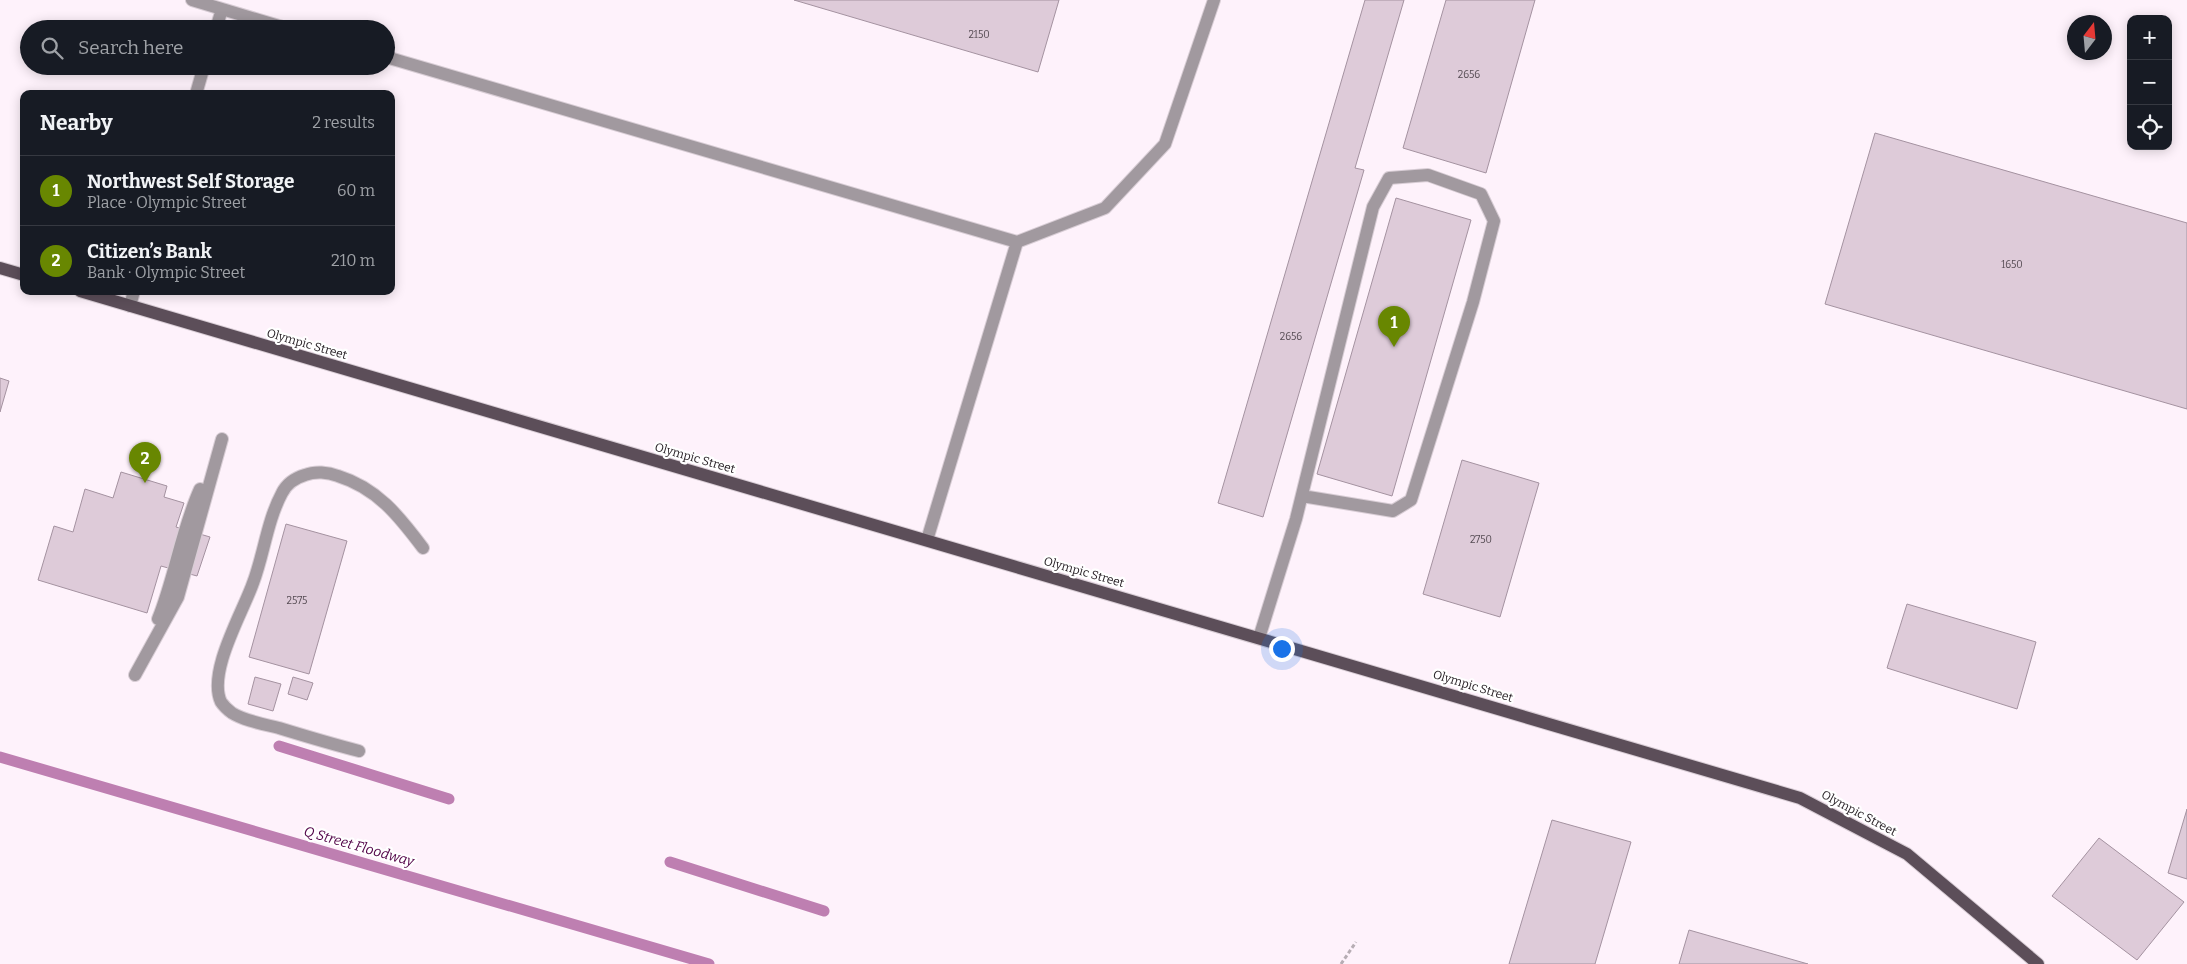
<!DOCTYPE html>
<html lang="en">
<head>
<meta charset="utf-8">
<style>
  :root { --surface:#171b24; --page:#20242c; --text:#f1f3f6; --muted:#9ea1a6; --line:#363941; --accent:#688701 }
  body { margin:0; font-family:Bitter,serif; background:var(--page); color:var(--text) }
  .controls { position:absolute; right:15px; top:15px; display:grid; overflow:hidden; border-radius:10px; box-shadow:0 2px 12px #0003 }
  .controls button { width:45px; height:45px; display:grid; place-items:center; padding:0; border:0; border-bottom:1px solid var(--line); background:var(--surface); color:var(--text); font:25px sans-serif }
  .compass { position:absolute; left:2067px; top:15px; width:45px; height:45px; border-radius:50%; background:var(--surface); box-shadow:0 2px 12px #0003; rotate:16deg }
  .you { position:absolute; left:1281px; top:648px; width:18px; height:18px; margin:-12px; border:4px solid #fff; border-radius:50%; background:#1a73e8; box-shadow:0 0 0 8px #1a73e833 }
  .badge { display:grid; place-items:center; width:32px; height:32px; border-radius:50%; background:var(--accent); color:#fff; font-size:16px; font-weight:700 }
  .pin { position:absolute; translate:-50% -41px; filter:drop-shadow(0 1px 2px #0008) }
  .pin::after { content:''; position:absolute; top:26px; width:18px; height:15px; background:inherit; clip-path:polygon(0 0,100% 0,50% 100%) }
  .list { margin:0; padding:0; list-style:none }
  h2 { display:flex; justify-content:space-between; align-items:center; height:65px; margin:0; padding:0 20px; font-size:21px }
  h2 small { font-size:16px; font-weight:400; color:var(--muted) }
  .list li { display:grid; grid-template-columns:32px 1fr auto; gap:15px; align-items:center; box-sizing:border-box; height:70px; padding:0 20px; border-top:1px solid var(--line) }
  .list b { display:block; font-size:19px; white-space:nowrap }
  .list p { margin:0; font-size:16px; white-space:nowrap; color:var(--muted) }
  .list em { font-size:16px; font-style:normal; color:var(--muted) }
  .icon { flex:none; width:28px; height:28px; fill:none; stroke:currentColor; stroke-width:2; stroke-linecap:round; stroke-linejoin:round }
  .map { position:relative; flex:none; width:2187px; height:964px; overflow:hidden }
  .search { position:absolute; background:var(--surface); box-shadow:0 2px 12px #0003; left:20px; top:20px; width:375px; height:55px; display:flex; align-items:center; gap:12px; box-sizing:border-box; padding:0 18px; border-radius:28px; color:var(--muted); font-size:19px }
  .panel { position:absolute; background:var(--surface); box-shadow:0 2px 12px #0003; left:20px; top:90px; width:375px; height:205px; border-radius:10px }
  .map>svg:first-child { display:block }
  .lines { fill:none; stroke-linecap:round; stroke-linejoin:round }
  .stream { stroke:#be7fb1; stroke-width:11 }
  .building { fill:#decbd9; stroke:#a492a0 }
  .minor-casing { stroke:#d8cdd5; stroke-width:14 }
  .major-casing { stroke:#d8cdd5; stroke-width:14 }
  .path { stroke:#b7adb4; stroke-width:3; stroke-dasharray:4 2.5; stroke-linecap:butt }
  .minor { stroke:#a1999f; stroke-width:12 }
  .major { stroke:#5c4e59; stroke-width:12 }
  .labels { text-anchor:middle; stroke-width:4.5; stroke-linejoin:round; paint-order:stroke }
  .number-label { font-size:10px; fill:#564c54 }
  .street-label { font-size:12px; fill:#292227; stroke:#fff }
  .water-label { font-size:14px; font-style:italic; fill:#510247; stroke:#fff }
</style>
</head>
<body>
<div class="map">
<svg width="2187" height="964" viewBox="0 0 2187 964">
  <rect width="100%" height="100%" fill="#fef2fb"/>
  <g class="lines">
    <!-- stream -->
    <path class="stream" d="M279,746L449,799
      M0,757L709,964
      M670,862L824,911"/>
  </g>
  <!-- building -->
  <path class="building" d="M794,0H1059L1038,72Z
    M1365,0H1404L1355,168L1364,170L1263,517L1218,503Z
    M1446,0H1535L1486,173L1403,148Z
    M1875,133L2187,223V409L1825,304Z
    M1396,198L1471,220L1392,496L1317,474Z
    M0,378L9,381L0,412Z
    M1462,460L1539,483L1500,617L1423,594Z
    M121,472L167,486L164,497L184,503L176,527L210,537L197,576L161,566L147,613L38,580L54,526L73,532L85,489L113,498Z
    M286,524L347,541L309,674L249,657Z
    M1907,604L2036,642L2017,709L1887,668Z
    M255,677L281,684L273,711L248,704Z
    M293,677L313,683L307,700L288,694Z
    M2187,809V879L2168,873Z
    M1552,820L1631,842L1595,964H1509Z
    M2099,838L2184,902L2137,960L2052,896Z
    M1689,930L1808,964H1679Z"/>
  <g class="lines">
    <defs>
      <path id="minor" d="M192,0L222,9L216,29
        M222,9L289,29
        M386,57L1017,242L927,540
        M196,94L204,66
        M1017,242L1105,208L1165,144L1214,0
        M130,306L134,291
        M158,619C175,577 181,531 200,489
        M1259,638L1296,519L1373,207L1389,178L1428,175L1481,194L1494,221L1473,302L1411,500L1393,511L1302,496
        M135,675L178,597L222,439
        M359,751C332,744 305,736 279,728C263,724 245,721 232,713C228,710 223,705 221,702C207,672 243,612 253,583C264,554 267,521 282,493C287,483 295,478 305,475C315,471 328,472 338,476C377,488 399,516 423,548"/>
      <path id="major" d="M0,268L24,275
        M80,291L1800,798L1907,854L2038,964"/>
    </defs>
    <!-- minor casing -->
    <use href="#minor" class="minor-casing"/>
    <!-- major casing -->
    <use href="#major" class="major-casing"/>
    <!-- path -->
    <path class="path" d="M1341,964L1356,942"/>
    <!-- minor -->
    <use href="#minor" class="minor"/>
    <!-- major -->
    <use href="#major" class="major"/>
  </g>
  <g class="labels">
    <!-- number labels -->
    <g class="number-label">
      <text x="979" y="38">2150</text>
      <text x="1469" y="78">2656</text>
      <text x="2012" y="268">1650</text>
      <text x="1291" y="340">2656</text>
      <text x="1481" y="543">2750</text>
      <text x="297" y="604">2575</text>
    </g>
    <!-- street labels -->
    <g class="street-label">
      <text transform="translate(307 344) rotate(16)" y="4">Olympic Street</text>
      <text transform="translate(695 458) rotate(16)" y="4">Olympic Street</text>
      <text transform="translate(1084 572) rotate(16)" y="4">Olympic Street</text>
      <text transform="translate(1473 686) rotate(17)" y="4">Olympic Street</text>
      <text transform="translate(1859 813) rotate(28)" y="4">Olympic Street</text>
    </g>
    <!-- water labels -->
    <g class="water-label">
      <text transform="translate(359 846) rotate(16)" y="5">Q Street Floodway</text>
    </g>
  </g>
</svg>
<div class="controls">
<button>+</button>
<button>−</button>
<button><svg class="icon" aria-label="locate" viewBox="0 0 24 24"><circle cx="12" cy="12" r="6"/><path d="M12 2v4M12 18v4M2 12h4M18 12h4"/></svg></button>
</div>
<svg class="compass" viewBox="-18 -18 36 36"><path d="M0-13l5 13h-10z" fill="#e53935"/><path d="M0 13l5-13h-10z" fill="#9ea1a6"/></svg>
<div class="you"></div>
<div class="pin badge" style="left:1394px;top:347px">1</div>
<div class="pin badge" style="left:145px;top:483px">2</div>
<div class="search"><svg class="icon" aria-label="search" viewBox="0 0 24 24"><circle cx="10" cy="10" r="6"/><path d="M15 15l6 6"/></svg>Search here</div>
<section class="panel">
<h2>Nearby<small>2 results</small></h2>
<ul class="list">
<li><span class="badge">1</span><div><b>Northwest Self Storage</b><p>Place · Olympic Street</p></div><em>60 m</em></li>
<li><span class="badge">2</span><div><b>Citizen’s Bank</b><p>Bank · Olympic Street</p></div><em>210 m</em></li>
</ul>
</section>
</div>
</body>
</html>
